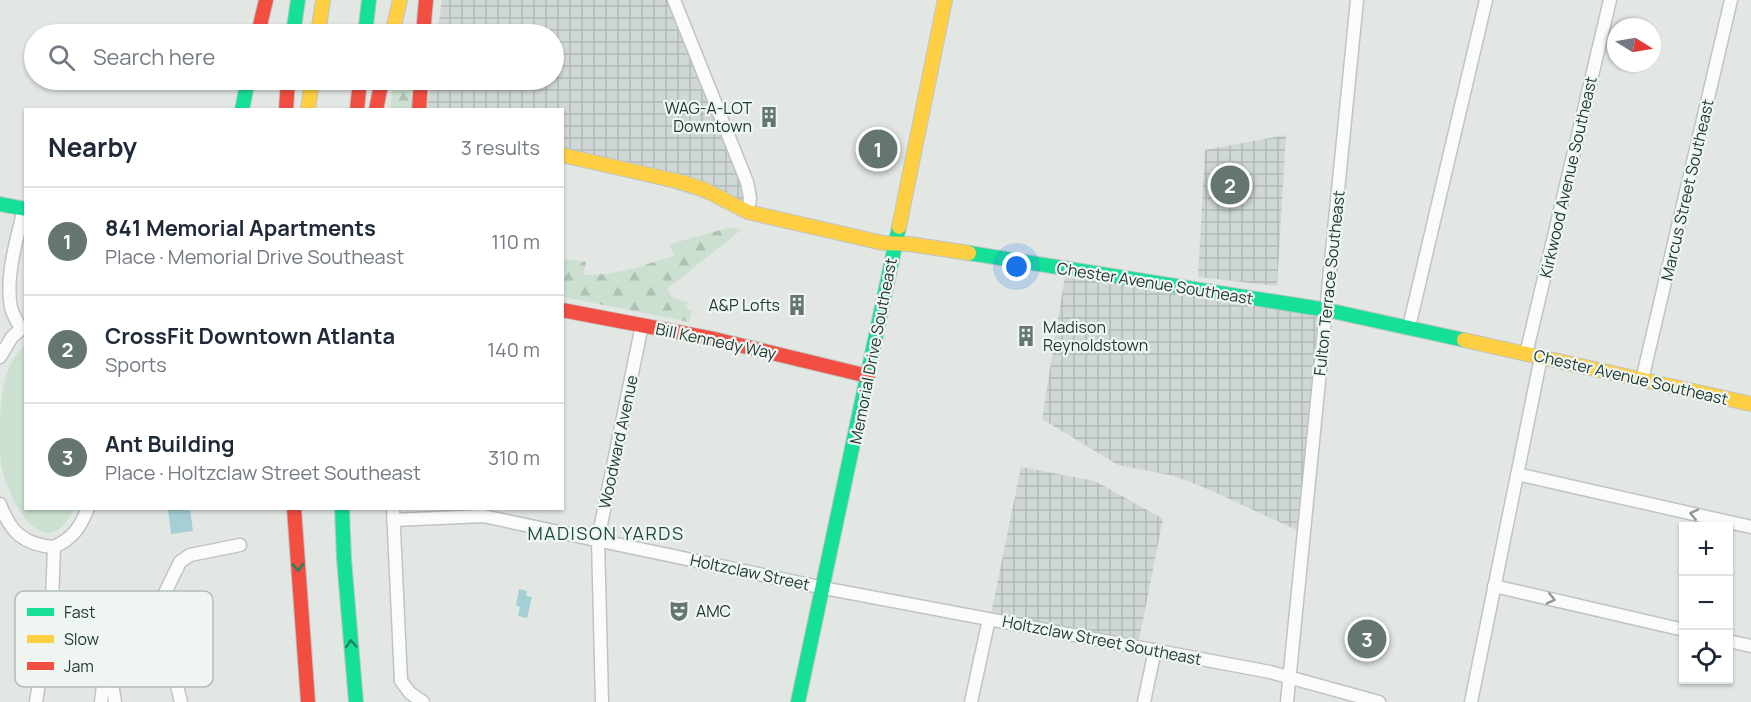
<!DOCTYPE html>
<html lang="en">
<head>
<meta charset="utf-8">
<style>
  :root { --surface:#fff; --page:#f2f2f3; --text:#1f2937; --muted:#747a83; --line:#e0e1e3; --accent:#657670 }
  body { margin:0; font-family:Manrope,sans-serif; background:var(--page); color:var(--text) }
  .controls { position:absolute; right:18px; bottom:18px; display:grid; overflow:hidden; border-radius:0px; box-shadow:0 2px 4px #0004 }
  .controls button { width:54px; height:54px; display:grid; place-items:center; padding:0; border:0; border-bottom:2px solid var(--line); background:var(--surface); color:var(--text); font:30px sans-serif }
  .compass { position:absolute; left:1607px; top:18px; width:54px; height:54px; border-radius:50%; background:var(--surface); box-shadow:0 2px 4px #0004; rotate:101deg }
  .you { position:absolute; left:1017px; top:267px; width:21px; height:21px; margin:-15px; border:4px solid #fff; border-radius:50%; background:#1a73e8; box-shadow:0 0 0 9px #1a73e833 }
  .badge { display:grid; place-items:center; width:39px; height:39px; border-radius:50%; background:var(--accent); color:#fff; font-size:20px; font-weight:700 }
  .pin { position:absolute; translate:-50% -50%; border:3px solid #fff; box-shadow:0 2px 6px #0006 }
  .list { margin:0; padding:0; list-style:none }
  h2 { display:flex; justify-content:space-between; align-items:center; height:78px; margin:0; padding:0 24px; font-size:26px }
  h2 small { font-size:20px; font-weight:400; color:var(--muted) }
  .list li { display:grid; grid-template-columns:39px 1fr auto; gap:18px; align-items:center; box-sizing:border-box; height:108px; padding:0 24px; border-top:2px solid var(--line) }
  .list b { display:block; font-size:22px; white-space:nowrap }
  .list p { margin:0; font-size:20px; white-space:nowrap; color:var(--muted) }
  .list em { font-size:20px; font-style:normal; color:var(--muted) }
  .icon { flex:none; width:33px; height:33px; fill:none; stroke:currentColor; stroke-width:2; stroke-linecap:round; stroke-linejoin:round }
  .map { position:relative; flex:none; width:1751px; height:702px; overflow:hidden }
  .search { position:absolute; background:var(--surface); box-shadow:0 2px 4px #0004; left:24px; top:24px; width:540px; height:66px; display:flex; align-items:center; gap:15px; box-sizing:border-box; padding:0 21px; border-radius:33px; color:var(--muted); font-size:22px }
  .panel { position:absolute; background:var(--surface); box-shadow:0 2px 4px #0004; left:24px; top:108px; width:540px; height:402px; border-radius:0px }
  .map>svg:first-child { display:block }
  .industrial { fill:url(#industrial-grid) }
  .green { fill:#cbe0d0 }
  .forest { fill:url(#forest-firs) }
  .water { fill:#a4cfd4 }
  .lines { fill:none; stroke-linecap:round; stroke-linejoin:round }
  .street-casing { stroke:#bfc4c1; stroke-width:15 }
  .fast-casing { stroke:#bec5c2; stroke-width:16 }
  .slow-casing { stroke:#bec5c2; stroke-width:16 }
  .jam-casing { stroke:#bec5c2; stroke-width:16 }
  .street { stroke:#fbfbfb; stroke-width:12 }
  .fast { stroke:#16e098; stroke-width:14 }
  .slow { stroke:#ffcf43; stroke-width:14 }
  .jam { stroke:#f24e42; stroke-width:14 }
  .oneway { stroke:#8e9a96 }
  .oneway2 { stroke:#1c845f }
  .labels { text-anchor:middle; stroke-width:4.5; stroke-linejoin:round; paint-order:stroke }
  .poi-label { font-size:16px; fill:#213931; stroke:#eff6f2; text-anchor:end }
  .street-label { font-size:16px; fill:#213931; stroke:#eff6f2 }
  .neighbourhood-label { font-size:18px; letter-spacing:1.5px; fill:#1e493d; stroke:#eff6f2 }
  .key { fill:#eff6f2; stroke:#b1bdb8; stroke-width:1.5 }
  .key-label { font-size:16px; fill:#213931 }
</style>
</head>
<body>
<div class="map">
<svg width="1751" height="702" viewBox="0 0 1751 702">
  <defs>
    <pattern id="industrial-grid" width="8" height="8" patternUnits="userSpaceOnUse" patternTransform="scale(1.5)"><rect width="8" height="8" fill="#cfd8d4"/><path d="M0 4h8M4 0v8" fill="none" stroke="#b1bab6"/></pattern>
    <pattern id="forest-firs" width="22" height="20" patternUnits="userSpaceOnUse" patternTransform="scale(1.5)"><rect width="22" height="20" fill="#cbe0d0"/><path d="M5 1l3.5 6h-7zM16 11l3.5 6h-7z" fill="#aec1b3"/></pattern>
  </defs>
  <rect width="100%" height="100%" fill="#e2e7e4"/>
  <!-- industrial -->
  <path class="industrial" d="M442,0H669L747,182L748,212L563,155L562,110H427L431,80H554V34H437Z
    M1286,135L1277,286L1198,277L1205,150Z
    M1066,269L1326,311L1303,533L1201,486L1170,475L1118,465L1042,419Z
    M1021,467L1095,481L1163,519L1139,640L991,614Z"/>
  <!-- green -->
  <path class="green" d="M25,345L26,508L74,509C44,571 7,497 1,464C0,455 0,445 0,436C0,405 1,367 25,345Z"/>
  <!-- forest -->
  <path class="forest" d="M405,80H411L412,109L390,110L393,83Z
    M731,227L741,230L667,289L673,298L688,302L686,308L692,310L689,322L563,297V259L586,262L583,275L606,274L628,270L674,256L670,244Z"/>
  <!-- water -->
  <path class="water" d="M168,509H190L193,531L171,534Z
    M519,589L527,591L526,596L532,597L527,618L518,616L520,607L516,605Z"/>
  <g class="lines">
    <defs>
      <path id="street" d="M674,0L747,182L750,198L748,212
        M1409,327L1486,0
        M1526,354L1610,0
        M0,357L12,337L21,329C18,323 13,315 11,308C5,275 17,240 24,208
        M1642,380L1731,0
        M1517,474L1751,527
        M0,504C10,532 24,545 54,547L52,602L36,702
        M393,508L401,681L410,693L423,702
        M393,520L483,516L834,590L1270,672L1379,702
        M54,547C73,538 80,528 88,508
        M1494,586L1684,630
        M50,609L111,620L154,623
        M1728,641L1751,646
        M105,679L113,690L115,702
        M101,702L111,620
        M181,702L177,686L154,623L161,601L180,562L190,555L240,545
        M602,702L598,539L642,325
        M971,702L989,619
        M1144,702L1155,650
        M1287,702L1357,0
        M1471,702L1541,357"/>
      <path id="fast" d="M293,34L298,0
        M365,34L369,0
        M242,110L248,80
        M0,204L26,209
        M969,253L1327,310L1464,340
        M342,508L344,559L356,702
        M798,702L899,227"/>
      <path id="slow" d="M318,34L323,0
        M392,34L400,0
        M308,110L312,80
        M562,155L681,182L705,190L748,212L883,243L909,244L969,253
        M899,227L945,0
        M1464,340L1751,404"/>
      <path id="jam" d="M258,34L266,0
        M423,34L426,0
        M286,110L288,80
        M357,110L360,80
        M376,110L382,80
        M419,110L421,80
        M562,310L714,339L868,376
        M294,508L308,702"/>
    </defs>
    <!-- street casing -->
    <use href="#street" class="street-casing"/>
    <!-- fast casing -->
    <use href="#fast" class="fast-casing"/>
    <!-- slow casing -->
    <use href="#slow" class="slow-casing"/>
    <!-- jam casing -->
    <use href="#jam" class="jam-casing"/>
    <!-- street -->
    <use href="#street" class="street"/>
    <!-- fast -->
    <use href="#fast" class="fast"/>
    <!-- slow -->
    <use href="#slow" class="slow"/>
    <!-- jam -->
    <use href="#jam" class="jam"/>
  </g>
  <!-- one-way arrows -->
  <defs><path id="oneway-chevron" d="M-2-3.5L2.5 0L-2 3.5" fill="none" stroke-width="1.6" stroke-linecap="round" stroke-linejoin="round" transform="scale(1.5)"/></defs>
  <g class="oneway">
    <use href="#oneway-chevron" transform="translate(1694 514) rotate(-167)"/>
    <use href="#oneway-chevron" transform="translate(1551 599) rotate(13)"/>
  </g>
  <g class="oneway2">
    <use href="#oneway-chevron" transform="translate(298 567) rotate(86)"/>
    <use href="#oneway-chevron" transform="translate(351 644) rotate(-94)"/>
  </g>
  <!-- icons -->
  <defs>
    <symbol id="building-bare" viewBox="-9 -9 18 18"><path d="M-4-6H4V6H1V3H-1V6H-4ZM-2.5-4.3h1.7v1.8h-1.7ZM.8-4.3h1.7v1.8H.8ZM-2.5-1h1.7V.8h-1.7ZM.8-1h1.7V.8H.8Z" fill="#657670" stroke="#eff6f2" stroke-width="2.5" paint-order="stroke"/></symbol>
    <symbol id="theatre-bare" viewBox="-9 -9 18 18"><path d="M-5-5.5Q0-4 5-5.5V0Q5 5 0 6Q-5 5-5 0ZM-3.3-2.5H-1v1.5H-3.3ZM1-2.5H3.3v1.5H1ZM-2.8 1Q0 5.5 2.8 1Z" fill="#657670" stroke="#eff6f2" stroke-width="2.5" paint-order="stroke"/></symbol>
  </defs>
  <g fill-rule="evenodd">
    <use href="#building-bare" x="754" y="102" width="30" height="30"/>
    <use href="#building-bare" x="782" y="290" width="30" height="30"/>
    <use href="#building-bare" x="1011" y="321" width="30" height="30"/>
    <use href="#theatre-bare" x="664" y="596" width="30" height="30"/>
  </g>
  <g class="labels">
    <!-- poi labels -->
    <g class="poi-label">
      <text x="752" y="114">WAG-A-LOT<tspan x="752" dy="18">Downtown</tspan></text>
      <text x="780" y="311">A&amp;P Lofts</text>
      <text x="1043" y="333" text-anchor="start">Madison<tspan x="1043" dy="18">Reynoldstown</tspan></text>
      <text x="696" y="617" text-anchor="start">AMC</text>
    </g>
    <!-- street labels -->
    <g class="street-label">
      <text transform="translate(1568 177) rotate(-77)" y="6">Kirkwood Avenue Southeast</text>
      <text transform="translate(1687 190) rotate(-77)" y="6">Marcus Street Southeast</text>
      <text transform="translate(1155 283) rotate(9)" y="6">Chester Avenue Southeast</text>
      <text transform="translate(1329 283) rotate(-84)" y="6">Fulton Terrace Southeast</text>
      <text transform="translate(716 341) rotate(12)" y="6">Bill Kennedy Way</text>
      <text transform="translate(873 351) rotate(-79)" y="6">Memorial Drive Southeast</text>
      <text transform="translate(1631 377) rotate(13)" y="6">Chester Avenue Southeast</text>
      <text transform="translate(618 442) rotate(-78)" y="6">Woodward Avenue</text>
      <text transform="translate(750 572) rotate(12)" y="6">Holtzclaw Street</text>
      <text transform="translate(1102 640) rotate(11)" y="6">Holtzclaw Street Southeast</text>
    </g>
    <!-- neighbourhood labels -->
    <g class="neighbourhood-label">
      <text x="606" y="540">MADISON YARDS</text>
    </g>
  </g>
  <!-- legend -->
  <rect x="15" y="591" width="198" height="96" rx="9" class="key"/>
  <rect x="27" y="608" width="27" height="8" fill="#16e098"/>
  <rect x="27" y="635" width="27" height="8" fill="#ffcf43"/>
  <rect x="27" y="662" width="27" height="8" fill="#f24e42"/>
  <g class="key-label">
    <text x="64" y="618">Fast</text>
    <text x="64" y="645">Slow</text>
    <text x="64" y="672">Jam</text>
  </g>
</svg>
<div class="controls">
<button>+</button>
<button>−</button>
<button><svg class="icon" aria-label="locate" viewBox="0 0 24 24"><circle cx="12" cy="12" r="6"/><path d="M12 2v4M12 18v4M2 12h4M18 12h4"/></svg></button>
</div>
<svg class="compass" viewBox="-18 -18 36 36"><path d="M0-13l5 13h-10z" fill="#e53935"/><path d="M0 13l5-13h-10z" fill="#747a83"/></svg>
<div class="you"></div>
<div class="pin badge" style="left:878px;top:149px">1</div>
<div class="pin badge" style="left:1230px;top:185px">2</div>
<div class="pin badge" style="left:1367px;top:639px">3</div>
<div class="search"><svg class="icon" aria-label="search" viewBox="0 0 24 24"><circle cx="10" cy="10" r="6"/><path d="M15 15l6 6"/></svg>Search here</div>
<section class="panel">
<h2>Nearby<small>3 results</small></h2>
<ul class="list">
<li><span class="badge">1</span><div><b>841 Memorial Apartments</b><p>Place · Memorial Drive Southeast</p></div><em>110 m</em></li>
<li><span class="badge">2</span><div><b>CrossFit Downtown Atlanta</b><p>Sports</p></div><em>140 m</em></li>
<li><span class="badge">3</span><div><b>Ant Building</b><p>Place · Holtzclaw Street Southeast</p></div><em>310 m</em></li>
</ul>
</section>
</div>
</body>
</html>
